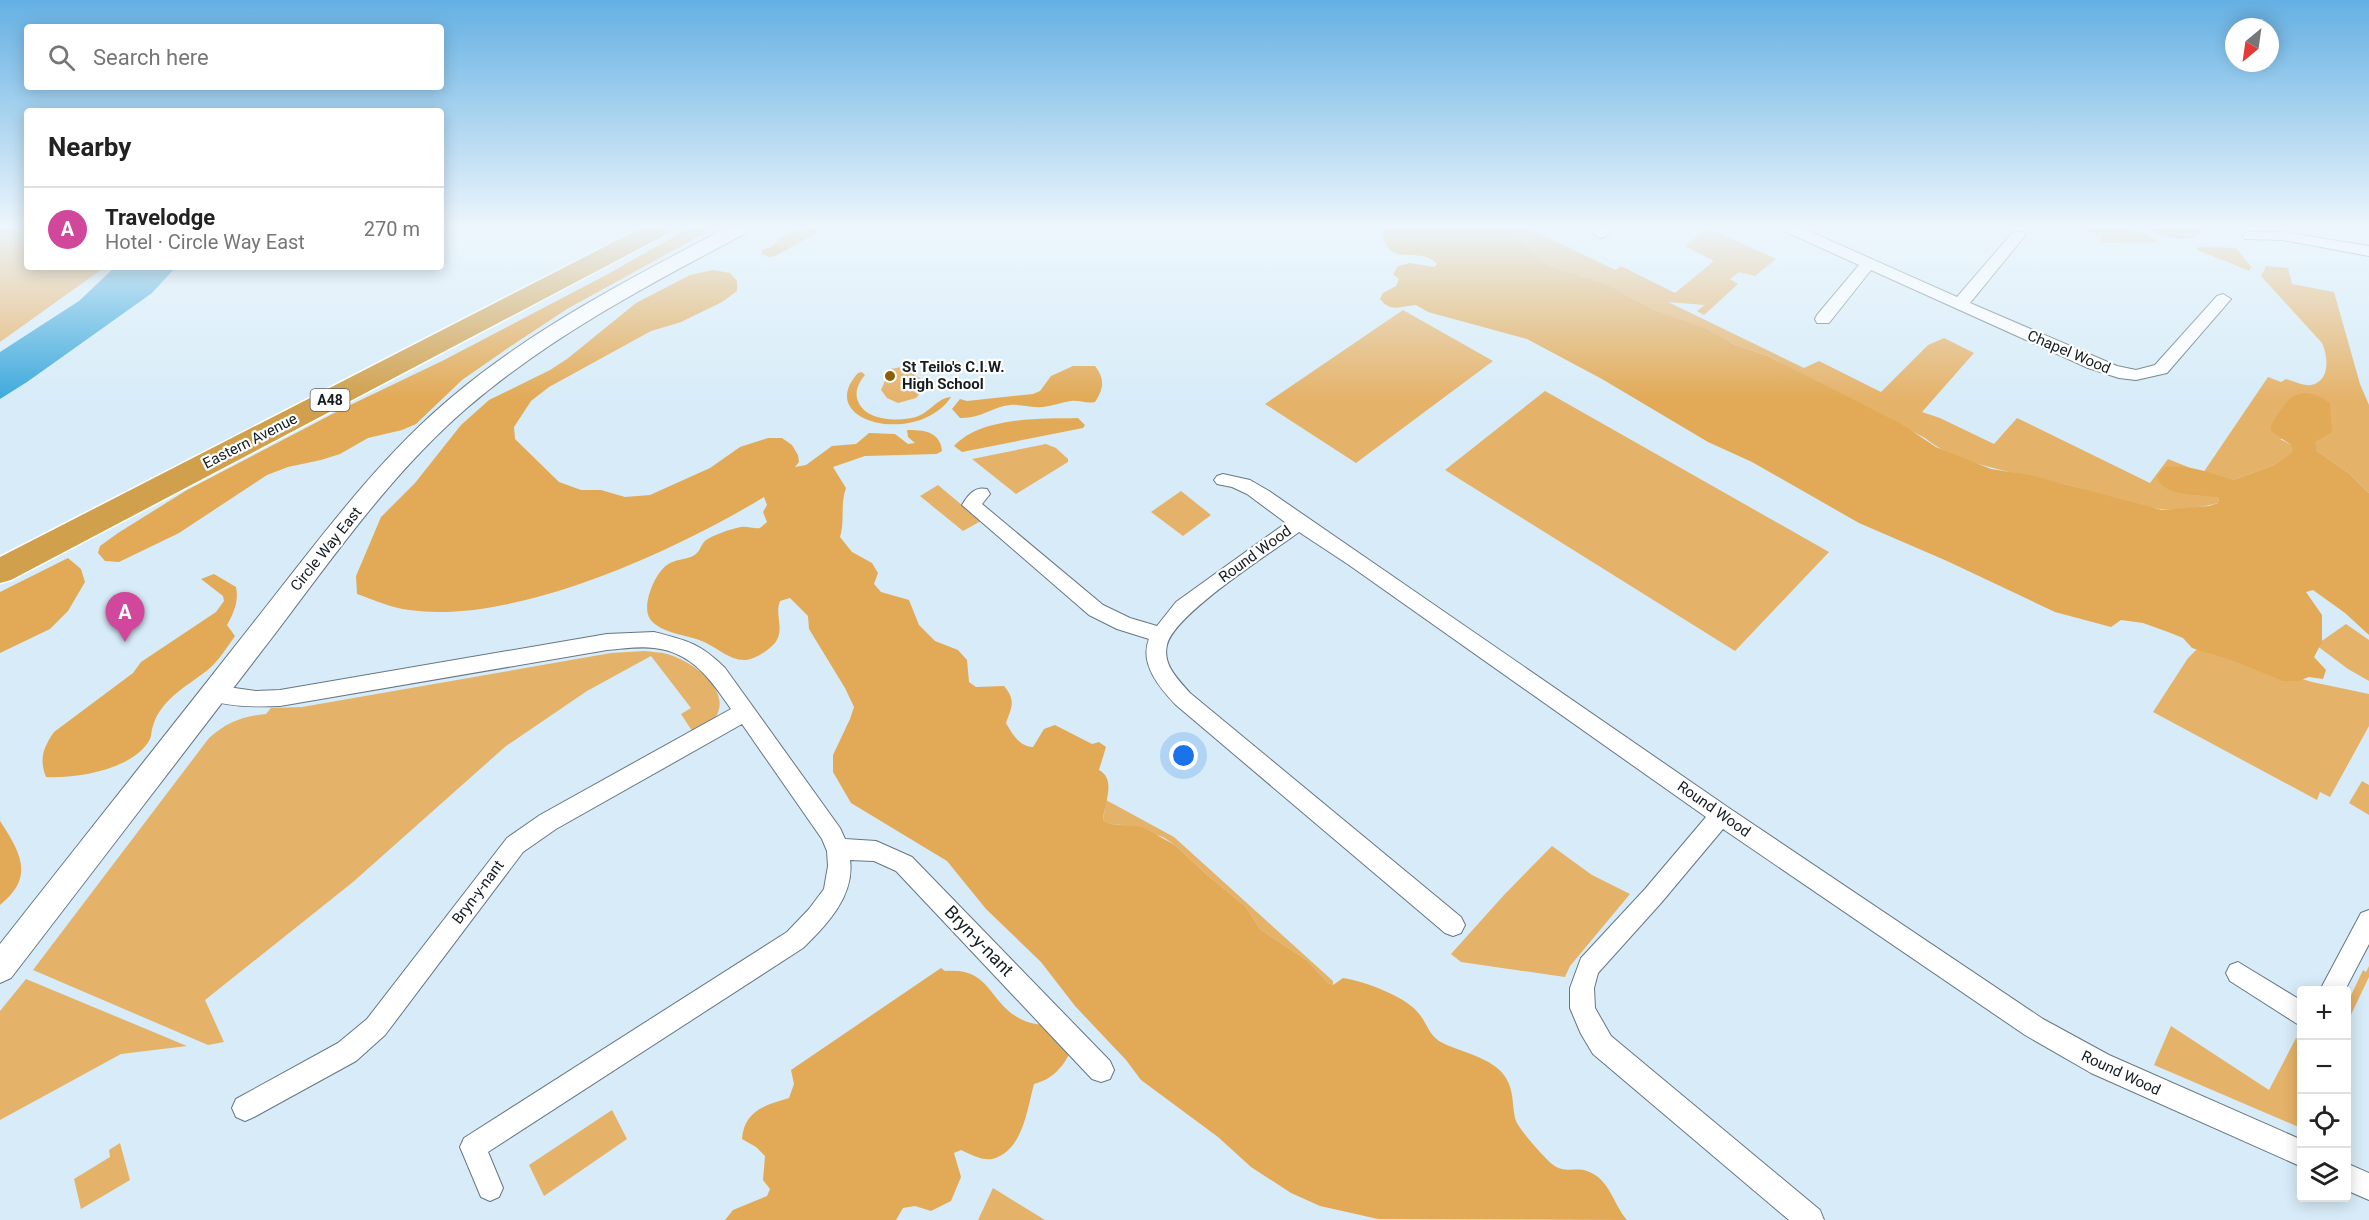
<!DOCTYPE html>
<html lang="en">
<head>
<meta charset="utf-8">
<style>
  :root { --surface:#fff; --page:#f6f6f6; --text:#222; --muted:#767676; --line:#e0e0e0; --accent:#8e5f07 }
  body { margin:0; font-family:Roboto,sans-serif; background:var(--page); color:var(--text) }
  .controls { position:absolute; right:18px; bottom:18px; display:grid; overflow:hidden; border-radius:6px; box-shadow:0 3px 15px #0003 }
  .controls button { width:54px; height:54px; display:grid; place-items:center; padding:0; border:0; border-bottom:2px solid var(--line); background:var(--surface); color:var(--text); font:30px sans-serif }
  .compass { position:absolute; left:2225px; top:18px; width:54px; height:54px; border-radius:50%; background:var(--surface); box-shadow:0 3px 15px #0003; rotate:209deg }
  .you { position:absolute; left:1184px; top:756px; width:21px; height:21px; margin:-15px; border:4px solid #fff; border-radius:50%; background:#1a73e8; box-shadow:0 0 0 9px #1a73e833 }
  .badge { display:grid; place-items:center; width:39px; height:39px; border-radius:50%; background:var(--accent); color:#fff; font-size:20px; font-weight:700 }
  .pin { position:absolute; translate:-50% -50px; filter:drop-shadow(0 2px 3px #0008) }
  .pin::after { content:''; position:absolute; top:32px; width:21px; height:18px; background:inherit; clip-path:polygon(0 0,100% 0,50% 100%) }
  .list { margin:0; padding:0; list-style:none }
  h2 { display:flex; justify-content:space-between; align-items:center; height:78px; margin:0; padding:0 24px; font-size:26px }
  h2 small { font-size:20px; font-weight:400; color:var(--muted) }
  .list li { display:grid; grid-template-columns:39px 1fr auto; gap:18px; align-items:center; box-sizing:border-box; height:84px; padding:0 24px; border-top:2px solid var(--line) }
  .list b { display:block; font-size:22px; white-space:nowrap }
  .list p { margin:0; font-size:20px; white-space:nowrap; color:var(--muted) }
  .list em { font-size:20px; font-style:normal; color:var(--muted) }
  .icon { flex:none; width:33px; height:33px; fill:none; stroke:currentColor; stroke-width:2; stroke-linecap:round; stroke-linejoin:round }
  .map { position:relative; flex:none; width:2369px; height:1220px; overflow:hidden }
  .search { position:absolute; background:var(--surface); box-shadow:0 3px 15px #0003; left:24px; top:24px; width:420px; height:66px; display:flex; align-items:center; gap:15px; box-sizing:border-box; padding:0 21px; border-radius:6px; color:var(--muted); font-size:22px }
  .panel { position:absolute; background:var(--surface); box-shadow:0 3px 15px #0003; left:24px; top:108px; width:420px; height:162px; border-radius:6px }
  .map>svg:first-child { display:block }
  .green { fill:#e5b269 }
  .forest { fill:#e2aa56 }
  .water { fill:#3fa9dc }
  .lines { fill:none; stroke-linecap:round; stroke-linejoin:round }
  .minor-casing { stroke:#657782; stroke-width:2 }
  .tertiary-casing { stroke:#657782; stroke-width:2 }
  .trunk-casing { stroke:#fff; stroke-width:3 }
  .minor { fill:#fff; fill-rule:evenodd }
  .tertiary { fill:#fff; fill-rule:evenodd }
  .trunk { fill:#d0a04c; fill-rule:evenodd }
  .poi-dot { fill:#8e5f07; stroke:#fff; stroke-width:2 }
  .labels { text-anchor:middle; stroke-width:4.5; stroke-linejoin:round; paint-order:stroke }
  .shield { fill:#fff; stroke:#5b6164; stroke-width:1.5 }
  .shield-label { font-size:14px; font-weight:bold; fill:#151d21 }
  .street-label { font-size:15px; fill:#151d21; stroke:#fff }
  .poi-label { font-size:15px; font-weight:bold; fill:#151d21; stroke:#fff; text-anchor:start }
  .near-street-label { font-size:18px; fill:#151d21; stroke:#fff }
</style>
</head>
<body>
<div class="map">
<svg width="2369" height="1220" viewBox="0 0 2369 1220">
  <rect width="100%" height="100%" fill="#d7ecf8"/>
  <!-- green -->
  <path class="green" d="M0,228H27V267H105L0,342Z
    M1503,228H1528L1615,270L1621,266L1675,293L1714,261L1685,246L1708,228L1776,259L1755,276L1739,272L1730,279L1738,284L1704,315L1697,311L1705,305L1668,302L1804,368L1819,361L1881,392L1928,345L1944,338L1974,353L1922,412L1940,418L1994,444L2017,418L2150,483L2168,459L2203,473L2268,377L2281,382L2286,379C2293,381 2304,386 2311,385C2331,381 2328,356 2322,343L2261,276L2266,266L2288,268L2292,284L2334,292L2360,384L2369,405V493L2350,474L2317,451L2314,442L2332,433L2280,439L2291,445L2294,452L2274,465L2233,480L2215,497L2219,498L2218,503C2205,507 2173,511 2160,509C2129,505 2100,494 2071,486C2026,473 1961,468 1925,438L1768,356L1731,343L1657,311L1608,285L1551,266L1533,254L1523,242L1508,234Z
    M2080,228H2128L2156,239L2158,242L2098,243L2103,237Z
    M2142,228H2199L2202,231C2190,247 2157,234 2142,228Z
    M2198,247L2236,248L2253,269L2250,268V271L2197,250Z
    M1403,310L1493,361L1356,463L1265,404Z
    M902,367L921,379L927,385L916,398L898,403L887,398L881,390L890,369Z
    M1545,391L1829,552L1735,651L1445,470Z
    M1046,444L1056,448L1068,459V462L1016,494L972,459Z
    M938,485L981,521L963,531L920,496Z
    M1181,491L1211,515L1183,536L1151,512Z
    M2346,624L2369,640V681L2348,669L2316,645Z
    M2199,647L2312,682L2369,694V726L2330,797L2320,792L2317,800L2153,712L2188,658Z
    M644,651C651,652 660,652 667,654C693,661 740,695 710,724C706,728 699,731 694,734L681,714L691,708L651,656L587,691L506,746L353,882L205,1000L224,1042L208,1045L33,970L209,738C227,722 243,716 266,714L271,708L302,707L611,653Z
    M2362,781L2369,785V815L2349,803Z
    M1106,800L1174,837L1333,981V985L1328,983L1308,961L1260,929L1246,907L1205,873L1175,845L1163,837L1123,825L1111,824L1103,820Z
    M1552,846L1592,875L1630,894L1570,966L1565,977L1461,962L1451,954L1504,895Z
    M2369,966V977L2347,1023V1004L2363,970L2366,972Z
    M26,979L187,1046L121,1054L0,1120V1011Z
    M2171,1026L2269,1090L2296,1038L2301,1042V1128L2154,1065Z
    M612,1110L627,1139L544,1196L529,1165Z
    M120,1143L130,1180L81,1209L74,1179L110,1157L109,1150Z
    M993,1188L1045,1220H978Z"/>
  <!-- forest -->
  <path class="forest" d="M689,228H714L567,309L508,348L462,380L416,424L402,430L368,438L340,454L321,460L288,467L267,475L179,533L119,562L105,561L98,553L100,546L118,533L187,490L342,409L444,360L608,274Z
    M799,228H825L775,256L770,257L762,254V250L771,247L783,236Z
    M1382,228H1503L1508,234L1523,242L1533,254L1551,266L1608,285L1657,311L1704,328L1731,343L1768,356L1903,425L1936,447L1991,469L2030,475L2162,510L2209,506L2218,503L2219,498C2204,493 2162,499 2157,476L2165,467C2188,464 2212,473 2233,480L2274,465L2293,452L2291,445L2271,431C2271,424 2274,420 2278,414C2293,390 2306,387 2330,403L2332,433L2315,442L2317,451L2350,474L2369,493V635L2345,613L2313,590L2306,592L2322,615V642L2314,657L2326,670L2323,679L2309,677L2298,681H2283L2234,661L2192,648L2183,638L2168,632L2143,623L2121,620L2111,627L2055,612L1947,561L1859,523L1752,462L1708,442L1602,379L1527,339L1428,312L1416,305C1400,306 1391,313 1380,299L1383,293L1396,286L1399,279L1393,274L1398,266L1410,263L1434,267L1437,264C1419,243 1386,273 1382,228Z
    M713,270L730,273L737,281V291L722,302L681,322L651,331L549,387L531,401L514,427L515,439L559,482L581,490H601L625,497L650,495L710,468L740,447L768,438H782L792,445L798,455L799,462L795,467L806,465L832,446L856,444L869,433L895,434L908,444L915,443L908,437L907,430C923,430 940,431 942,451L937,454L865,456L833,467L846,488C840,505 845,521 840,537L852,552L872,563L878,573L874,584L881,592L909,600L919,625L935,641L958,650L967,660L969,682L976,687L1004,686C1016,700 1012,707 1006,723C1013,735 1019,746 1033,747L1044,729L1055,725L1092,744L1099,742L1106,747L1099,770C1117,780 1104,803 1103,820L1111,824L1142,827L1175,845L1205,873L1246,907L1260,929L1308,961L1328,983L1333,985L1343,978C1364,981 1408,997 1420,1015C1427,1024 1429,1034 1439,1041C1458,1052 1494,1057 1506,1078C1514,1091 1512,1104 1515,1118C1517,1128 1544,1157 1552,1164C1564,1174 1575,1167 1587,1171C1610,1179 1613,1204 1627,1220L1378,1219L1320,1206L1291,1193L1251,1167L1218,1137L1141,1080L1126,1060L1075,1006L1041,962L986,909L947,861L851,803L833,772V755L850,719L854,707L845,688L809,629L808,616L790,598L780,601C774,616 786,630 774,644C767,651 756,659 746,660C730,661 718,648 704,642C689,635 661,634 650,619C641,606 655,573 667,565C675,559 685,560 693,556C700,552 700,547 704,542C709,536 734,528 741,527C747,526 754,529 760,528L767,522L763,512L767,505L764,497C675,551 515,625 409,610C392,608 374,600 357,594L356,576L381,517L415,483L461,425L489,400L550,370L567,359L636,303L690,275Z
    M1073,366H1095C1105,379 1104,388 1095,402C1086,404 1080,400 1071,401C1062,402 1053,406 1043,407C1032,408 1021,404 1010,405C992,407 980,419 960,418L952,409L960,399L967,401L1033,394L1040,391L1051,376Z
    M862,372L865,375C859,382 854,392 858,401C865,421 899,422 916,417C929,413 939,397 951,397C918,447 813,422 858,373Z
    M1078,418L1085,425L1083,428L962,452L954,446C982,416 1041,419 1078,418Z
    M68,558L81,569L85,582L68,611L50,629L0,653V592Z
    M214,574L236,587C239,600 234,613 227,625L235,636C227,647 220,659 210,668C197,679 182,687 170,699C162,707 156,715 153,726C151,730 152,735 150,739C135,769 76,779 46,777C39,759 43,748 54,732L133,673L141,662L216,612L224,601L223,596L201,579Z
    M0,821C21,853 35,877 0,905Z
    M941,968L945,971C989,967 987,998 1017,1017C1028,1024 1041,1025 1054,1026L1071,1051C1062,1068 1053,1079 1034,1084C1027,1110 1023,1151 992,1159C982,1161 970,1154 961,1150L954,1153L961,1177L951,1201L931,1211L915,1206L903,1208L896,1220H725L733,1210L767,1196L770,1189L763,1180L765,1156L756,1147L742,1139C744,1111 765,1105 789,1098L794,1084L791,1070Z"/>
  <!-- water -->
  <path class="water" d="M115,267H176L152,293L27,382L0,399V352L79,301Z"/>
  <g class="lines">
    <defs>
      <path id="minor" d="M1598,228H1615L1605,237L1600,238L1593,234Z
        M1782,228H1802L1957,297L2013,232H2023L2025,235L2023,238L1970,303L2117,366L2136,370L2155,365L2217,296L2223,294L2231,299L2167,373L2136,380L2119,378L2088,368L1871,270L1829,323H1817L1815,319L1817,315L1859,265L1784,231Z
        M2250,232H2283L2369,246V256L2283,240L2245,239L2243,236L2245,233Z
        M1223,474L1250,480L1269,491L1729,808L2043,1019L2109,1055L2302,1140V1167L2091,1073L2025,1035L1723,829L1661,903L1598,973L1594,988L1595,1008L1611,1036L1820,1210L1824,1220H1789L1593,1054L1581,1034L1570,1008V988L1581,958L1645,889L1706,817L1349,565L1299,532C1271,553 1174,614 1167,645C1162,665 1179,680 1190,693L1461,917L1465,925L1461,933L1453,936L1445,933L1176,705C1160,688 1139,664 1149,639L1117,629L1089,615L962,505C968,495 975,486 987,489L990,494L982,504L1103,605L1130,618L1157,626L1176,602L1286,523L1247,494L1232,487L1217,484L1214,480L1217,476Z
        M654,632C688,641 700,643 725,668L840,828L845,839L876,841L912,857L1110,1061L1114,1070L1110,1079L1101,1082L1092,1079L896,871L874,861L850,860C855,895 827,925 803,948L488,1152L503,1188L499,1197L490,1201L481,1197L460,1147L464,1138L787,932L809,909L824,889L828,866L827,851L822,839L742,724L556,829L523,852L385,1035L356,1061L254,1117L245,1121L236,1117L232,1108L236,1099L338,1043L367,1019L507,838L540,815L731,709C711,680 692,652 654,648C639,646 622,649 607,650L280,706C256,707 229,707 206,699L203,693L206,687L213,685L256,691L280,690L607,634Z
        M2369,910V944L2345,990H2320L2361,913Z
        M2238,962L2302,1001V1027L2230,981L2226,973L2230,965Z
        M2346,1163L2369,1173V1200L2346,1190Z"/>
      <path id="tertiary" d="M726,228H751L748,232C650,284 552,335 468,407C391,473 332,559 271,639C184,752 98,865 11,978L0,983V944C85,836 170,729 254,622C316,544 376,460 453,396C535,327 631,278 726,228Z"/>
      <path id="trunk" d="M641,228H672L669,233L11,580L0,583V557Z"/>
    </defs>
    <!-- minor casing -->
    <use href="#minor" class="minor-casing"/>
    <!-- tertiary casing -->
    <use href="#tertiary" class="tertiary-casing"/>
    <!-- trunk casing -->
    <use href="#trunk" class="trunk-casing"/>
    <!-- minor -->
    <use href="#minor" class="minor"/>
    <!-- tertiary -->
    <use href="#tertiary" class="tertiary"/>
    <!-- trunk -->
    <use href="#trunk" class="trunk"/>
  </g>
  <!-- sky -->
  <linearGradient id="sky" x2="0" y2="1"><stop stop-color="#64b0e3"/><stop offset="0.57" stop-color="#edf6fc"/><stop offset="1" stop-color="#edf6fc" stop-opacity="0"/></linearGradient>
  <rect width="2369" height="399" fill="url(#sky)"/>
  <!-- markers -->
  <circle class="poi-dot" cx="890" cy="376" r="6"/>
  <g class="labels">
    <!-- shield labels -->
    <rect class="shield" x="310.5" y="389" width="39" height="22" rx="4.5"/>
    <g class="shield-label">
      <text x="330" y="405">A48</text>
    </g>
    <!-- street labels -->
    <g class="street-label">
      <text transform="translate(2069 352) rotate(23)" y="5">Chapel Wood</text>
      <text transform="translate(250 441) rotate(-27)" y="5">Eastern Avenue</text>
      <text transform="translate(326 549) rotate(-51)" y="5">Circle Way East</text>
      <text transform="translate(1255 554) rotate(-36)" y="5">Round Wood</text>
      <text transform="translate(1714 809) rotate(35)" y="5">Round Wood</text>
      <text transform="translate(478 892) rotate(-53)" y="5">Bryn-y-nant</text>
      <text transform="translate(2121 1073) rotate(25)" y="5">Round Wood</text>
    </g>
    <!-- poi labels -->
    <g class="poi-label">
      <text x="902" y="372">St Teilo's C.I.W.<tspan x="902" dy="17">High School</tspan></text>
    </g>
    <!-- near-street labels -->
    <g class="near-street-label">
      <text transform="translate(979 941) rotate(46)" y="6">Bryn-y-nant</text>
    </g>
  </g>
</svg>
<div class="controls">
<button>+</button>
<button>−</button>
<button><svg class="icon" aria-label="locate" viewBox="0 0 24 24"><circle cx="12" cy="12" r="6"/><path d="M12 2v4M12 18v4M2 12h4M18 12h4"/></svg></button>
<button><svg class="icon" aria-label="layers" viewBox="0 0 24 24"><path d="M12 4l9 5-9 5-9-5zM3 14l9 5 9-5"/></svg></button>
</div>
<svg class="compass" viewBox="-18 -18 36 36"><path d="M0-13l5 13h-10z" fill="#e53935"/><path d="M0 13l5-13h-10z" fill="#767676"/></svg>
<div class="you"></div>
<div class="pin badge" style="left:125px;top:642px;background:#d1479c">A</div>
<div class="search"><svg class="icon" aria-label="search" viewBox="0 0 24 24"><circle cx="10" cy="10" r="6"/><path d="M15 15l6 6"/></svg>Search here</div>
<section class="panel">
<h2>Nearby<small></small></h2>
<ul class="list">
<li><span class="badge" style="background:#d1479c">A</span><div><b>Travelodge</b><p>Hotel · Circle Way East</p></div><em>270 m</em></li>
</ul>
</section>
</div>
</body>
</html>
